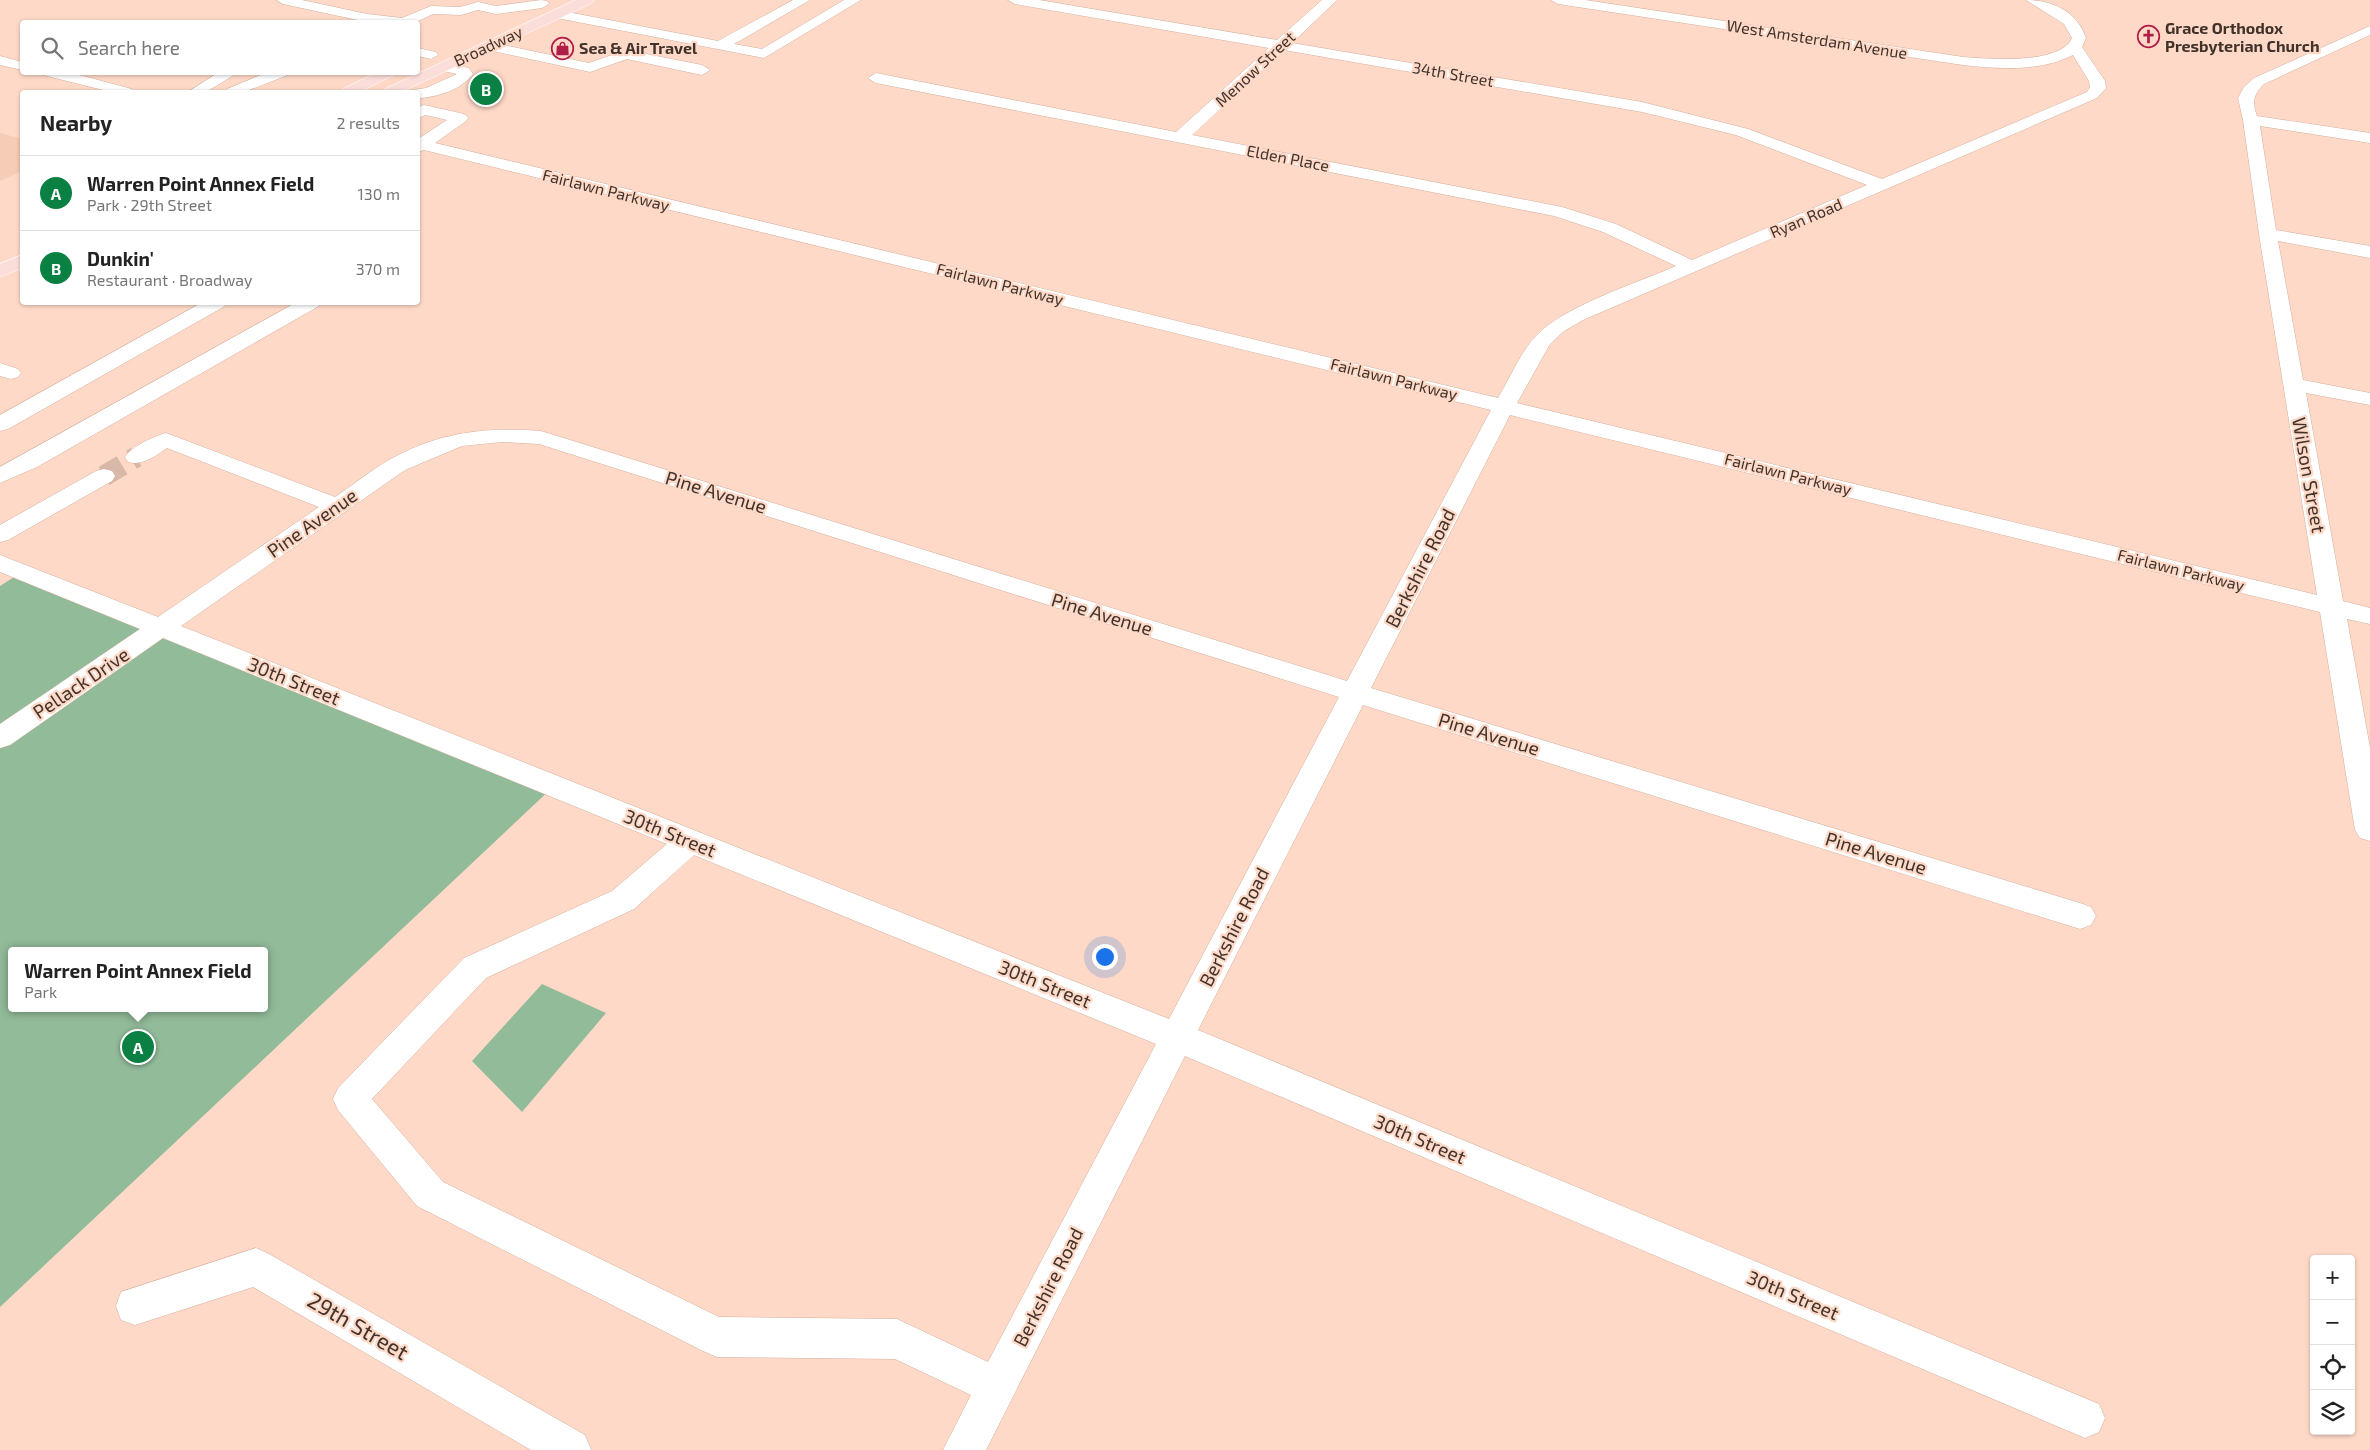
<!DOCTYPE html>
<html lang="en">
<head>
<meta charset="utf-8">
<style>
  :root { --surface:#fff; --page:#f6f6f6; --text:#222; --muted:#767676; --line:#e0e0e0; --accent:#0b8043 }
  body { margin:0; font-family:"Exo 2",sans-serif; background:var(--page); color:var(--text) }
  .controls { position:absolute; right:15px; bottom:15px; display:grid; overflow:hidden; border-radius:5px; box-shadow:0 1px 4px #0004 }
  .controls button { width:45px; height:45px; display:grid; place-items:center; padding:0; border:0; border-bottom:1px solid var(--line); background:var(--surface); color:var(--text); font:25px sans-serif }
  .you { position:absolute; left:1104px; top:956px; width:18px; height:18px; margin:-12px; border:4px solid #fff; border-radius:50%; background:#1a73e8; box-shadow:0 0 0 8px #1a73e833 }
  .badge { display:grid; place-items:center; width:32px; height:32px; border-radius:50%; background:var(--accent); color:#fff; font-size:16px; font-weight:700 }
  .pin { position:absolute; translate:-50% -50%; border:2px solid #fff; box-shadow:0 1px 5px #0006 }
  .popup { position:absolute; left:8px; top:947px; width:260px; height:65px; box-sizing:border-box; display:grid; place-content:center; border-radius:5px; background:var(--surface); filter:drop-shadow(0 1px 4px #0005); font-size:16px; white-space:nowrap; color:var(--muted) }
  .popup b { font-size:19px; color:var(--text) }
  .popup::after { content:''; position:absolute; left:50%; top:100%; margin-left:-10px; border:10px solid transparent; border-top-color:var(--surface) }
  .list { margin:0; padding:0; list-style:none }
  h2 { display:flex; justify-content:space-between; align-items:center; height:65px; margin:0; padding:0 20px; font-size:21px }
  h2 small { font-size:16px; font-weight:400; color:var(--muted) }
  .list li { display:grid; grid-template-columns:32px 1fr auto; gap:15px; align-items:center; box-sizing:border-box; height:75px; padding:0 20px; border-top:1px solid var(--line) }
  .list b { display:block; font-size:19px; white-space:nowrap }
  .list p { margin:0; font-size:16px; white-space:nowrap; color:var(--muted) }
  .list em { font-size:16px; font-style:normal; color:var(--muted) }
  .icon { flex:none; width:28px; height:28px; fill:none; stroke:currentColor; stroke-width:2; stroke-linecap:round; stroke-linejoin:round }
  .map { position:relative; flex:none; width:2370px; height:1450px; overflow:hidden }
  .search { position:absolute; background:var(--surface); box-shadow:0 1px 4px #0004; left:20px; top:20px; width:400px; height:55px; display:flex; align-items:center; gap:12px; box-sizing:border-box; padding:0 18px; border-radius:5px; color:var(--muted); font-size:19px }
  .panel { position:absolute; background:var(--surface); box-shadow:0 1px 4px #0004; left:20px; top:90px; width:400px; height:215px; border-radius:5px }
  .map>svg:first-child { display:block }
  .built { fill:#f6ccb6 }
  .green { fill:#92bb99; fill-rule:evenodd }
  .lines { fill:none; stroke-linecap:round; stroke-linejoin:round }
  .minor-tunnel { stroke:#d8b8a8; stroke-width:21; stroke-dasharray:21 11; stroke-linecap:butt }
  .minor-casing { stroke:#d3b09e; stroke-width:1 }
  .major-casing { stroke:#fff; stroke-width:1 }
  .minor { fill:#fff; fill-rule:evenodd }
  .major { fill:#fbddda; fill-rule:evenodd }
  .labels { text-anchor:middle; stroke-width:4.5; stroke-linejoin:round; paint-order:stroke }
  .far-poi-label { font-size:16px; font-weight:bold; fill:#41332b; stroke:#fed9c7; text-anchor:start }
  .far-street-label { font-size:16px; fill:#41332b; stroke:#fed9c7 }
  .street-label { font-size:19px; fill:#41332b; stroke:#fed9c7 }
  .near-street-label { font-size:22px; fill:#41332b; stroke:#fed9c7 }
</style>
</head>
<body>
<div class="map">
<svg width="2370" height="1450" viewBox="0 0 2370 1450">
  <rect width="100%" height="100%" fill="#fed9c7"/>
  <!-- built -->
  <path class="built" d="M0,133L22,139V171L0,181Z"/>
  <!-- green -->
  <path class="green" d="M22,572L554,786L0,1307V586ZM12,951H264V1008H12Z
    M542,984L606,1013L522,1112L472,1061Z"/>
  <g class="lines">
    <!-- minor-tunnel -->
    <path class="minor-tunnel" d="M104,476L136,457"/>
    <defs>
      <path id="minor" d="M276,0H302L367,14L402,18L431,6L460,7L478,2L496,6L541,0L547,1L549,4L542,8L496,14L478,10L461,15L433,14L416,22H367L283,4Z
        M793,0H810L734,44L762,49L844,0H861L764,58L557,18L550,14L557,10L718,41Z
        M1008,0H1039L1277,40L1322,0H1337L1292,43L1642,102L1748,129L1882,179L2087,92L2090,87L2089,81L2073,55C2040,72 1998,69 1963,65L1558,4L1551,0H1585L1963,57C1987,59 2061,65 2072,38L2064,24L2026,0C2052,0 2077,11 2086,38L2082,47L2105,81L2106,88L2097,98L1583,320L1564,331L1550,344L1517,403L2317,595L2259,234L2243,120L2238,98L2244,87L2254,78L2370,26V35L2264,84C2253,95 2252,102 2257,116L2370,133V143L2260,126L2276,230L2370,246V258L2278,241L2303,380L2370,393V405L2306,393L2343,601L2370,608V624L2347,619L2370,748V841L2360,838L2355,830L2320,612L1510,415L1371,688L2080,903L2091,907L2096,916L2091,925L2080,929L1363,705L1198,1030L2099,1404L2105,1418L2099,1432L2085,1438L1185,1056L986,1450H943L971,1395L895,1359L717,1357L703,1351L417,1206L338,1110L333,1099L338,1088L464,958L612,891L667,844L163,638L10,745L0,748V724L140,629L0,572V555L158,617L319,507L167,448C155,456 143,466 128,462L125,457C132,446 153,437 166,433L335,497C353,485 370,471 389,460C439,432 485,427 541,431L1347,681L1491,410L424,150L418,152V139L447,120L426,115L418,118V107L424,105L460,113L466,115L468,118L466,121L435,143L1498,398C1509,380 1521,351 1536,336C1564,306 1637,283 1676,266L1603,232L1554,216L876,83L868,78L876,73L1176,132L1269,48L1015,4ZM1284,50L1642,112L1736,135L1867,185L1692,260L1616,224L1562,207L1192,135ZM502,442L539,444L1339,697L1169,1019L181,626L405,470L462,446ZM694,855L1156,1044L988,1362L897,1319L719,1317L443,1182L372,1099L486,978L634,909Z
        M489,42L589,63L626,50L702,65L710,70L702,75L627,59L590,72L484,49L482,46Z
        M418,48L436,52L438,55L431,59L418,56Z
        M0,56L22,62V70L0,65Z
        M444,63L469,68L473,74C463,89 435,98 418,98V92H411L413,90L426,88L457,74L439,70L437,67L439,64Z
        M41,72H68L132,89L135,92H111L43,75Z
        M219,72H239L206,92H188Z
        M268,72H290L288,75L244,92H224L227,89Z
        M203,302H227L225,306L8,429L0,431V415Z
        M297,302H321L319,306L37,467L0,483V467Z
        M0,363L18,369L21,373L18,377L11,379L0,376Z
        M104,469L112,471L115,476L112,481L8,540L0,542V525L96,471Z
        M256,1248L269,1254L585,1435L591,1450H531L253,1287L135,1325L121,1320L116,1306L121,1292Z"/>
      <path id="major" d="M576,0H594L592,3L401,92H382L385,89Z
        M378,72H399L360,92H340L343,89Z
        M22,255V268L0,277V264Z"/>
    </defs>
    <!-- minor casing -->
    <use href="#minor" class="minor-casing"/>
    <!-- major casing -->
    <use href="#major" class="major-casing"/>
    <!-- minor -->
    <use href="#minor" class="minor"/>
    <!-- major -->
    <use href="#major" class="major"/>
  </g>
  <!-- icons -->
  <defs>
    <symbol id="church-ring" viewBox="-11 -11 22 22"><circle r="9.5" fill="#fed9c7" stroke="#b01e47" stroke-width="1.5"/><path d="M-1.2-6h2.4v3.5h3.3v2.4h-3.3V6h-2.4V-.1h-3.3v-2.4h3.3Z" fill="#b01e47"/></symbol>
    <symbol id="shop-ring" viewBox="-11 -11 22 22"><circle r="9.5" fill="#fed9c7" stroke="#b01e47" stroke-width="1.5"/><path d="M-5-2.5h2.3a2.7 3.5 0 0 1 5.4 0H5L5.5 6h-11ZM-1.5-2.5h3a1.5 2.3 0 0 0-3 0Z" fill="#b01e47"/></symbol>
  </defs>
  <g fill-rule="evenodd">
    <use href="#church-ring" x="2136" y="24" width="25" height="25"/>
    <use href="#shop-ring" x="550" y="36" width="25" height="25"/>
  </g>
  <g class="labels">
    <!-- far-poi labels -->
    <g class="far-poi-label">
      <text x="2165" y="34">Grace Orthodox<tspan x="2165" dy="18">Presbyterian Church</tspan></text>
      <text x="579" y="54">Sea &amp; Air Travel</text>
    </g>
    <!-- far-street labels -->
    <g class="far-street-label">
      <text transform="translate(1817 39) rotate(9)" y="6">West Amsterdam Avenue</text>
      <text transform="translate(488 46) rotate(-25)" y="6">Broadway</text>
      <text transform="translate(1255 69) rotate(-43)" y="6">Menow Street</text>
      <text transform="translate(1453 74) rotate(10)" y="6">34th Street</text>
      <text transform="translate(1288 158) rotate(11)" y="6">Elden Place</text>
      <text transform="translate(606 190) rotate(14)" y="6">Fairlawn Parkway</text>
      <text transform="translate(1806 218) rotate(-23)" y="6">Ryan Road</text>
      <text transform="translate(1000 284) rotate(14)" y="6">Fairlawn Parkway</text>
      <text transform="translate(1394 379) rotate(14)" y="6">Fairlawn Parkway</text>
      <text transform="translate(1788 474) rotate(14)" y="6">Fairlawn Parkway</text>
      <text transform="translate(2181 570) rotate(14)" y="6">Fairlawn Parkway</text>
    </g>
    <!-- street labels -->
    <g class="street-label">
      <text transform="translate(2309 475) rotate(80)" y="7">Wilson Street</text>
      <text transform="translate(716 492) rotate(17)" y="7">Pine Avenue</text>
      <text transform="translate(312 523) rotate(-35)" y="7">Pine Avenue</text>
      <text transform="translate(1420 568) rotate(-63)" y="7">Berkshire Road</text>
      <text transform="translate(1102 614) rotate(17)" y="7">Pine Avenue</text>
      <text transform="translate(294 681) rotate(22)" y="7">30th Street</text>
      <text transform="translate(81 683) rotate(-34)" y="7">Pellack Drive</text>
      <text transform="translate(1489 734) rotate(17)" y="7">Pine Avenue</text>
      <text transform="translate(670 833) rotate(22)" y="7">30th Street</text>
      <text transform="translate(1876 853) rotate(17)" y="7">Pine Avenue</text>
      <text transform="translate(1234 927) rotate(-63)" y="7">Berkshire Road</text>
      <text transform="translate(1045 984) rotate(22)" y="7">30th Street</text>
      <text transform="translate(1420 1139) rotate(23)" y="7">30th Street</text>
      <text transform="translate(1048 1287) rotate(-63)" y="7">Berkshire Road</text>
      <text transform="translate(1793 1295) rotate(23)" y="7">30th Street</text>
    </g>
    <!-- near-street labels -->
    <g class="near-street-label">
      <text transform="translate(358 1326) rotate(30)" y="8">29th Street</text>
    </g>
  </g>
</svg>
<div class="controls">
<button>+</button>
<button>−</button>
<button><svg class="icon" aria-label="locate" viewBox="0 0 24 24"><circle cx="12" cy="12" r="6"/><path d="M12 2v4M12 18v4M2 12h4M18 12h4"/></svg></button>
<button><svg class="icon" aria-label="layers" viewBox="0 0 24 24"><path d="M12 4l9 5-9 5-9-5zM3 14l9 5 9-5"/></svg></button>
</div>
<div class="you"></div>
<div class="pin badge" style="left:138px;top:1047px">A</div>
<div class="popup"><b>Warren Point Annex Field</b>Park</div>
<div class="pin badge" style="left:486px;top:89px">B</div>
<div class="search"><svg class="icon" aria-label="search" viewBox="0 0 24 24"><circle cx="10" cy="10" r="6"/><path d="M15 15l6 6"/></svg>Search here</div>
<section class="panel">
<h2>Nearby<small>2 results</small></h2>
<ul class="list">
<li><span class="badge">A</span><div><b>Warren Point Annex Field</b><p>Park · 29th Street</p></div><em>130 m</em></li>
<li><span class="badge">B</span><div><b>Dunkin'</b><p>Restaurant · Broadway</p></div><em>370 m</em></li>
</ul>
</section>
</div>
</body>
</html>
